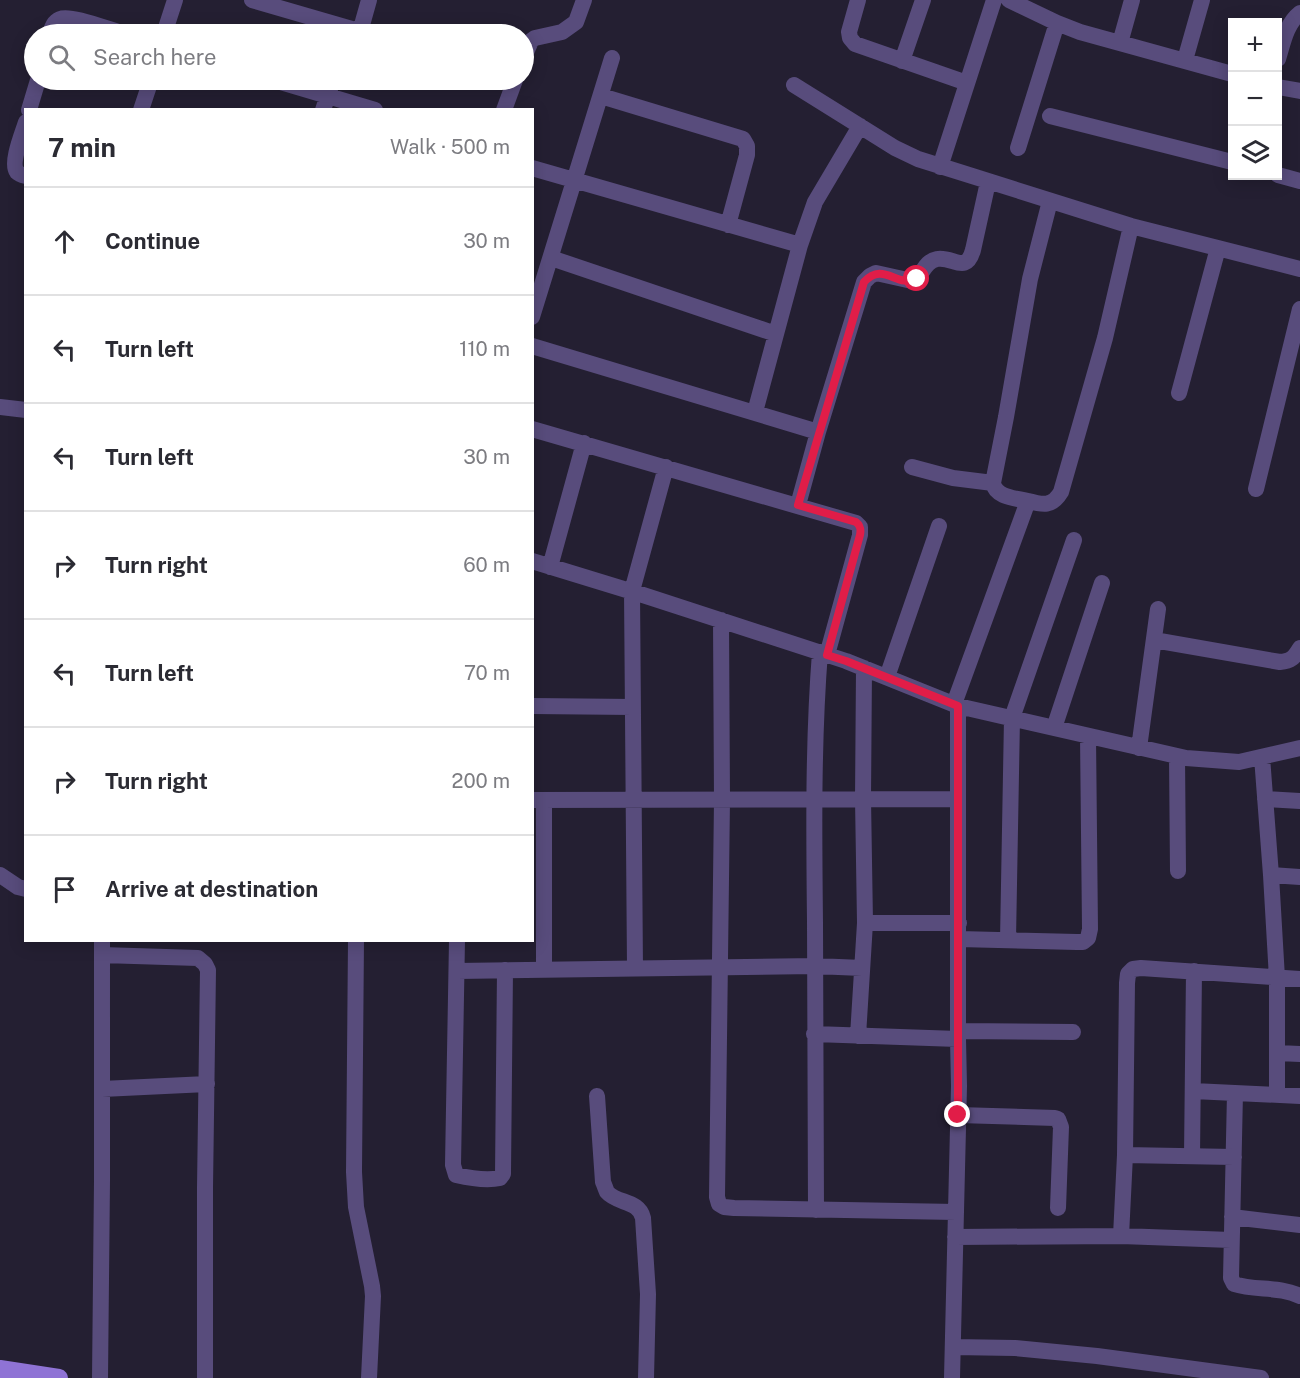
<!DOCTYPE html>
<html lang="en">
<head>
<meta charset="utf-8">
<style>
  :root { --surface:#fff; --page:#f7f7f7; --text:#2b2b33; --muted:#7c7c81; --line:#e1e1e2 }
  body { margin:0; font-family:"Public Sans",sans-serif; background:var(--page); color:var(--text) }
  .controls { position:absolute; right:18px; top:18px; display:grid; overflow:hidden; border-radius:0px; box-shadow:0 3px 15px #0003 }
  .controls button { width:54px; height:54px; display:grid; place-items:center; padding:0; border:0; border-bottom:2px solid var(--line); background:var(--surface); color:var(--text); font:30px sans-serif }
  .stop { position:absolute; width:18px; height:18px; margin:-14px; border:4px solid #e11d48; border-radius:50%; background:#fff }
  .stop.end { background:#e11d48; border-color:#fff; box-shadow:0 2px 6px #0008 }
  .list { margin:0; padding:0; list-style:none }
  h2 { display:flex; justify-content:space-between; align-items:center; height:78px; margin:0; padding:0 24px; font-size:26px }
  h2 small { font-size:20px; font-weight:400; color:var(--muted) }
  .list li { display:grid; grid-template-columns:39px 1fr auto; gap:18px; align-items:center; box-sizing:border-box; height:108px; padding:0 24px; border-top:2px solid var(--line) }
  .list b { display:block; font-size:22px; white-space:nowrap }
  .list em { font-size:20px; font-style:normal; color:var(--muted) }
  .icon { flex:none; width:33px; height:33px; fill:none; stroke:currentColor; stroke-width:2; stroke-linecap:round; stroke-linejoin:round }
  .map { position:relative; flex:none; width:1300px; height:1378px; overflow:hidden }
  .search { position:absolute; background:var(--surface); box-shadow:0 3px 15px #0003; left:24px; top:24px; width:510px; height:66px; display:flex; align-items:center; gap:15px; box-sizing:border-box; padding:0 21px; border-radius:33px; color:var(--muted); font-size:22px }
  .panel { position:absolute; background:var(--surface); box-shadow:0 3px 15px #0003; left:24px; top:108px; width:510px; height:834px; border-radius:0px }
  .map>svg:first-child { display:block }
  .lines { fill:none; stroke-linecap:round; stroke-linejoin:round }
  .minor { stroke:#584c7c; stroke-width:16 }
  .major { stroke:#8f73d5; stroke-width:18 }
  .route { stroke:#e11d48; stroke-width:8 }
</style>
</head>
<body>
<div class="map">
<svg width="1300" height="1378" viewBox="0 0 1300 1378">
  <rect width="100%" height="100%" fill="#241f32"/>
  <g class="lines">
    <!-- minor -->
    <path class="minor" d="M252,0L369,34
      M858,0L849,32L850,38L855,44L967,83
      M1009,0L1057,23L1080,32L1232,74
      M360,32L369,0
      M50,34C52,28 53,22 60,19C71,14 112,31 125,34
      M164,34L175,0
      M1120,43L1132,0
      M524,57L531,41L535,38L562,32L576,22L584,0
      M1278,59C1283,43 1286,24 1300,13
      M1185,60L1202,0
      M902,61L923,0
      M274,80L375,110
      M794,85L895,148L918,159L1131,226L1300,269
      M1278,87L1300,91
      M601,96L743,139L747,146V155L728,225
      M29,110L38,80
      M141,110L151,80
      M323,110L333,80
      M504,110L515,80
      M1050,116L1232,162
      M26,122C23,132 10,163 17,172C19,174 22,175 26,176
      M1018,148L1057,23
      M940,167L994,0
      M532,168L800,245
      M1278,175L1300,181
      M551,258L776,334
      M532,317L612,58
      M532,346L818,432
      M1179,393L1218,248
      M0,407L26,410
      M755,412L800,245L815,202L860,126
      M532,429L856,523L860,527V535L827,655
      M912,467L953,478L993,483
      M1256,489L1300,309
      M1028,501C1016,498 996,498 993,483L1006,417L1030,279L1050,201
      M798,505L818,432L864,282L870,276L876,273L912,281C923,277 923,262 937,259C953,256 966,275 973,250L988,182
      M532,561L643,595L846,661L958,706L1186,758L1239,762L1300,748
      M550,567L584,443
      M721,620L722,800L717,1197L719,1204L724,1207L734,1208L956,1212
      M1154,640L1280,662C1291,661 1294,658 1300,648
      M887,677L939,526
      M954,704L1028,501C1043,505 1052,507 1061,492L1105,338L1131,226
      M532,706L633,707
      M1054,728L1102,583
      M1139,748L1158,609
      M1177,756L1178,871
      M1262,757L1271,875L1277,978V1095
      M1265,799L1300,801
      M532,800L958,799
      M544,800V970
      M0,875L18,887L26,889
      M1271,875L1300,877
      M865,923H959
      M959,939L1077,942H1083L1088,938L1090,929L1088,736
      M356,940L354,1172L356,1207L372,1286L373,1296L369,1378
      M457,940L453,1165L456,1175C469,1178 487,1181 500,1178L503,1174L505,970
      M1008,940L1012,718L1074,540
      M102,955L198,958L205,964L208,970L205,1188V1378
      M635,968L632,591L666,467
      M457,971L815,966L862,968
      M958,1031L1073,1032
      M814,1034L958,1039
      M858,1036L865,923L863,799L864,668
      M1278,1053L1300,1054
      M102,1089L207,1084
      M1193,1091L1300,1096
      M1235,1093L1231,1278L1234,1284C1255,1291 1280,1286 1300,1296
      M597,1096L603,1182C604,1184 606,1190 607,1192C617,1204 639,1200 643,1218L648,1294L646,1378
      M958,1115L1055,1118L1058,1119L1061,1127L1058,1208
      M1125,1155L1234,1157
      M1192,1156L1194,971
      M816,1210C815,1114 815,1018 815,922C814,832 813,742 820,652
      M1232,1217L1300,1225
      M1121,1236L1125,1155L1127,983L1128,974L1133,969L1141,968L1300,979
      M955,1237L1121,1236L1231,1240
      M953,1347L1015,1348L1097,1356L1261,1378
      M100,1378L102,1181V940
      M952,1378L959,1086L958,1039V706"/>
    <!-- major -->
    <path class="major" d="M0,1369L59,1378"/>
  </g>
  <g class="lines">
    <!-- route -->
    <path class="route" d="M917,279C896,288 884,261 864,282L798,505L856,522C861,526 861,530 860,535L827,655L846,661L958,706V1115"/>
  </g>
</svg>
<div class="controls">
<button>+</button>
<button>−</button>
<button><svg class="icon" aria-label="layers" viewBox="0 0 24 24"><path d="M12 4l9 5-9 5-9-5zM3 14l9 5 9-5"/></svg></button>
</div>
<div class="stop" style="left:917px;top:279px"></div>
<div class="stop end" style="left:958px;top:1115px"></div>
<div class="search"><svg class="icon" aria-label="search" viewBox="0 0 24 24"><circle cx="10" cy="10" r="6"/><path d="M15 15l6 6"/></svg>Search here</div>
<section class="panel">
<h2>7 min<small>Walk · 500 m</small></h2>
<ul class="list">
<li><svg class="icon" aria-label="ahead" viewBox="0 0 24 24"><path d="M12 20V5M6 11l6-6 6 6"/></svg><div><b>Continue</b></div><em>30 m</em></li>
<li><svg class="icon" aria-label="left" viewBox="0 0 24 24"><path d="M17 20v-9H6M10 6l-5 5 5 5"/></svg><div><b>Turn left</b></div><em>110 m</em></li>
<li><svg class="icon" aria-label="left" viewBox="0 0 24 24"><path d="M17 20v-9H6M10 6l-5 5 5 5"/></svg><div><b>Turn left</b></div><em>30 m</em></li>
<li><svg class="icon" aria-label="right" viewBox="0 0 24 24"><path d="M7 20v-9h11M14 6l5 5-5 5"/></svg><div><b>Turn right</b></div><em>60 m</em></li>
<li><svg class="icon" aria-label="left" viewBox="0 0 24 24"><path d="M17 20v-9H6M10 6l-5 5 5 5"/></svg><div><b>Turn left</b></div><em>70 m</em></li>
<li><svg class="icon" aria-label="right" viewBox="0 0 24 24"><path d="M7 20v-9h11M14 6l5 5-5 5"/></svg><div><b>Turn right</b></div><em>200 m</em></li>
<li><svg class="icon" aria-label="arrive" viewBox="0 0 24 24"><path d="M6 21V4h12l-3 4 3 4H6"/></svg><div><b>Arrive at destination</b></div></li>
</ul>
</section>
</div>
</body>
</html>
